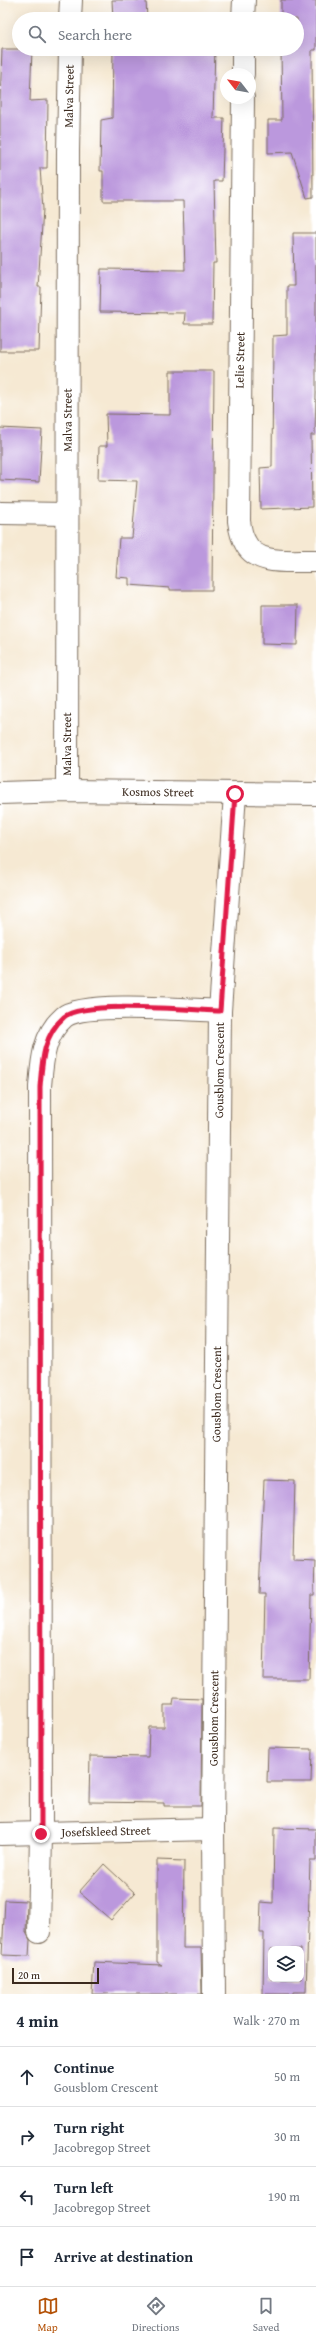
<!DOCTYPE html>
<html lang="en">
<head>
<meta charset="utf-8">
<style>
  :root { --surface:#fff; --page:#f6f6f7; --text:#1f2937; --muted:#747a83; --line:#e0e1e3; --accent:#b45309 }
  body { margin:0; font-family:"Gentium Book Plus",serif; background:var(--page); color:var(--text) }
  .controls { position:absolute; right:12px; bottom:12px; display:grid; overflow:hidden; border-radius:8px; box-shadow:0 4px 16px #0002 }
  .controls button { width:36px; height:36px; display:grid; place-items:center; padding:0; border:0; border-bottom:1px solid var(--line); background:var(--surface); color:var(--text); font:20px sans-serif }
  .compass { position:absolute; left:220px; top:68px; width:36px; height:36px; border-radius:50%; background:var(--surface); box-shadow:0 4px 16px #0002; rotate:301deg }
  .scale { position:absolute; left:12px; bottom:10px; width:87px; box-sizing:border-box; padding-left:4px; border:2px solid #3b2a1e; border-top:0; font-size:11px; line-height:14px; white-space:nowrap; color:#3b2a1e; -webkit-text-stroke:3px #fff; paint-order:stroke }
  .stop { position:absolute; width:12px; height:12px; margin:-9px; border:3px solid #e11d48; border-radius:50%; background:#fff }
  .stop.end { background:#e11d48; border-color:#fff; box-shadow:0 1px 4px #0008 }
  .list { margin:0; padding:0; list-style:none }
  h2 { display:flex; justify-content:space-between; align-items:center; height:52px; margin:0; padding:0 16px; font-size:17px }
  h2 small { font-size:13px; font-weight:400; color:var(--muted) }
  .list li { display:grid; grid-template-columns:26px 1fr auto; gap:12px; align-items:center; box-sizing:border-box; height:60px; padding:0 16px; border-top:1px solid var(--line) }
  .list b { display:block; font-size:15px; white-space:nowrap }
  .list p { margin:0; font-size:13px; white-space:nowrap; color:var(--muted) }
  .list em { font-size:13px; font-style:normal; color:var(--muted) }
  .icon { flex:none; width:22px; height:22px; fill:none; stroke:currentColor; stroke-width:2; stroke-linecap:round; stroke-linejoin:round }
  .map { position:relative; flex:none; width:316px; height:1994px; overflow:hidden }
  .search { position:absolute; background:var(--surface); box-shadow:0 4px 16px #0002; left:12px; right:12px; top:12px; height:44px; display:flex; align-items:center; gap:10px; box-sizing:border-box; padding:0 14px; border-radius:22px; color:var(--muted); font-size:15px }
  .sheet { height:292px; background:var(--surface) }
  nav { display:flex; justify-content:space-around; align-items:center; box-sizing:border-box; height:56px; border-top:1px solid var(--line); background:var(--surface); font-size:11px; color:var(--muted) }
  nav a { display:grid; justify-items:center; gap:2px }
  nav .on { color:var(--accent) }
  .map>svg:first-child { display:block }
  .building { fill:#bb98dd; fill-rule:evenodd }
  .lines { fill:none; stroke-linecap:round; stroke-linejoin:round }
  .minor-casing { stroke:#7c6d5d; stroke-width:24 }
  .minor { stroke:#fff; stroke-width:22 }
  .route { stroke:#e11d48; stroke-width:5 }
  .labels { text-anchor:middle; stroke-width:3.5; stroke-linejoin:round; paint-order:stroke }
  .street-label { font-size:12px; fill:#3b2a1e; stroke:#fff }
</style>
</head>
<body>
<div class="map">
<svg width="316" height="1994" viewBox="0 0 316 1994">
  <rect width="100%" height="100%" fill="#fff"/>
  <filter id="ink" filterUnits="userSpaceOnUse"><feTurbulence type="fractalNoise" baseFrequency=".025" numOctaves="2"/><feDisplacementMap in="SourceGraphic" scale="8" xChannelSelector="R" yChannelSelector="G"/><feConvolveMatrix kernelMatrix="1 2 1 2 8 2 1 2 1" color-interpolation-filters="sRGB"/></filter>
  <filter id="wash" filterUnits="userSpaceOnUse"><feTurbulence type="fractalNoise" baseFrequency=".012" numOctaves="4" result="noise"/><feDisplacementMap in="SourceGraphic" scale="16" xChannelSelector="R" yChannelSelector="G"/><feGaussianBlur stdDeviation="0.9" result="paint"/><feColorMatrix in="noise" values="0 0 0 0 0 0 0 0 0 0 0 0 0 0 0 0 0 1.4 0 .05"/><feComposite in="paint" operator="in"/></filter>
  <g filter="url(#wash)">
    <rect width="100%" height="100%" fill="#f6e9d3"/>
    <g id="blocks">
      <!-- building -->
      <path class="building" d="M112,0H146L147,19H113Z
        M281,0H316V50H312L313,197L307,198L292,152L268,153V120H282L281,49H297V19H281Z
        M2,49H32L30,101L48,100L47,168H40L43,209L38,287H41L39,351H0V100Z
        M113,49H215L213,118H224L222,181H214L216,263H213L212,324H184L185,313L100,312L101,269L185,270L183,201H103V171H100L101,120L112,118Z
        M293,233H316V392L315,435H311L312,507L261,509L260,468L272,467L273,336L287,335V286H294Z
        M170,371H214L212,590H170V588L129,585V578L116,577L119,538H132L137,481L98,480L99,446H107L106,414L170,415Z
        M0,428L42,430L39,482L0,480Z
        M262,605H298L297,645L262,644Z
        M264,1480L295,1481L293,1559L315,1560L314,1595H311L309,1679H263L265,1594H259Z
        M174,1698L202,1699L201,1806H164V1803L89,1802L90,1756L148,1757L149,1727H164V1705H173Z
        M268,1748L312,1749L311,1782H267Z
        M274,1828L316,1829V1861H310L306,1992H293V1994H263L264,1933H260L261,1902L273,1903ZM271,1949H301V1979H271Z
        M157,1860L184,1861L183,1948H201L202,1994H92L94,1962L162,1965L157,1962Z
        M104,1864L135,1893L111,1920L79,1892Z
        M5,1900L27,1901L26,1932L30,1940L29,1956L2,1955Z"/>
    </g>
  </g>
  <g filter="url(#ink)">
    <use href="#blocks" fill-opacity="0" stroke="#7c6d5d" stroke-width="1"/>
    <g class="lines">
      <defs>
        <g id="minor">
          <path d="M70,19L71,0"/>
          <path d="M243,19L244,0"/>
          <path d="M243,74V49"/>
          <path d="M243,98L239,521C240,528 241,536 245,542C256,567 293,560 316,561"/>
          <path d="M0,513L67,514"/>
          <path id="s1" d="M67,791L68,151L70,49"/>
          <path id="s2" d="M0,793L67,791L316,794"/>
          <path id="s3" d="M0,1834L213,1829"/>
          <path d="M39,1932L41,1834L40,1087C42,1062 43,1035 64,1017C83,1001 191,1010 220,1011"/>
          <path id="s4" d="M214,1994L213,1829L220,1011L235,794"/>
        </g>
      </defs>
      <!-- minor casing -->
      <use href="#minor" class="minor-casing"/>
      <!-- minor -->
      <use href="#minor" class="minor"/>
    </g>
  </g>
  <g class="lines" filter="url(#ink)">
    <!-- route -->
    <path class="route" d="M41,1834L40,1087C42,1062 43,1035 64,1017C83,1000 191,1010 220,1011L235,794"/>
  </g>
  <g class="labels">
    <!-- street labels -->
    <g class="street-label">
      <text dy="4" stroke="none"><textPath href="#s1" startOffset="695">Malva Street</textPath></text>
      <text transform="translate(240 360) rotate(-89)" y="4">Lelie Street</text>
      <text dy="4" stroke="none"><textPath href="#s1" startOffset="371">Malva Street</textPath></text>
      <text dy="4" stroke="none"><textPath href="#s1" startOffset="47">Malva Street</textPath></text>
      <text dy="4" stroke="none"><textPath href="#s2" startOffset="158">Kosmos Street</textPath></text>
      <text dy="4" stroke="none"><textPath href="#s4" startOffset="924">Gousblom Crescent</textPath></text>
      <text dy="4" stroke="none"><textPath href="#s4" startOffset="600">Gousblom Crescent</textPath></text>
      <text dy="4" stroke="none"><textPath href="#s4" startOffset="276">Gousblom Crescent</textPath></text>
      <text dy="4" stroke="none"><textPath href="#s3" startOffset="106">Josefskleed Street</textPath></text>
    </g>
  </g>
</svg>
<div class="controls">
<button><svg class="icon" aria-label="layers" viewBox="0 0 24 24"><path d="M12 4l9 5-9 5-9-5zM3 14l9 5 9-5"/></svg></button>
</div>
<svg class="compass" viewBox="-18 -18 36 36"><path d="M0-13l5 13h-10z" fill="#e53935"/><path d="M0 13l5-13h-10z" fill="#747a83"/></svg>
<div class="scale">20 m</div>
<div class="stop" style="left:235px;top:794px"></div>
<div class="stop end" style="left:41px;top:1834px"></div>
<div class="search"><svg class="icon" aria-label="search" viewBox="0 0 24 24"><circle cx="10" cy="10" r="6"/><path d="M15 15l6 6"/></svg>Search here</div>
</div>
<section class="sheet">
<h2>4 min<small>Walk · 270 m</small></h2>
<ul class="list">
<li><svg class="icon" aria-label="ahead" viewBox="0 0 24 24"><path d="M12 20V5M6 11l6-6 6 6"/></svg><div><b>Continue</b><p>Gousblom Crescent</p></div><em>50 m</em></li>
<li><svg class="icon" aria-label="right" viewBox="0 0 24 24"><path d="M7 20v-9h11M14 6l5 5-5 5"/></svg><div><b>Turn right</b><p>Jacobregop Street</p></div><em>30 m</em></li>
<li><svg class="icon" aria-label="left" viewBox="0 0 24 24"><path d="M17 20v-9H6M10 6l-5 5 5 5"/></svg><div><b>Turn left</b><p>Jacobregop Street</p></div><em>190 m</em></li>
<li><svg class="icon" aria-label="arrive" viewBox="0 0 24 24"><path d="M6 21V4h12l-3 4 3 4H6"/></svg><div><b>Arrive at destination</b></div></li>
</ul>
</section>
<nav>
<a class="on"><svg class="icon" aria-label="map" viewBox="0 0 24 24"><path d="M3 6l6-2 6 2 6-2v14l-6 2-6-2-6 2zM9 4v14M15 6v14"/></svg>Map</a>
<a><svg class="icon" aria-label="directions" viewBox="0 0 24 24"><path d="M12 3l9 9-9 9-9-9zM9 14v-3h6M13 9l2 2-2 2"/></svg>Directions</a>
<a><svg class="icon" aria-label="saved" viewBox="0 0 24 24"><path d="M7 4h10v16l-5-4-5 4z"/></svg>Saved</a>
</nav>
</body>
</html>
